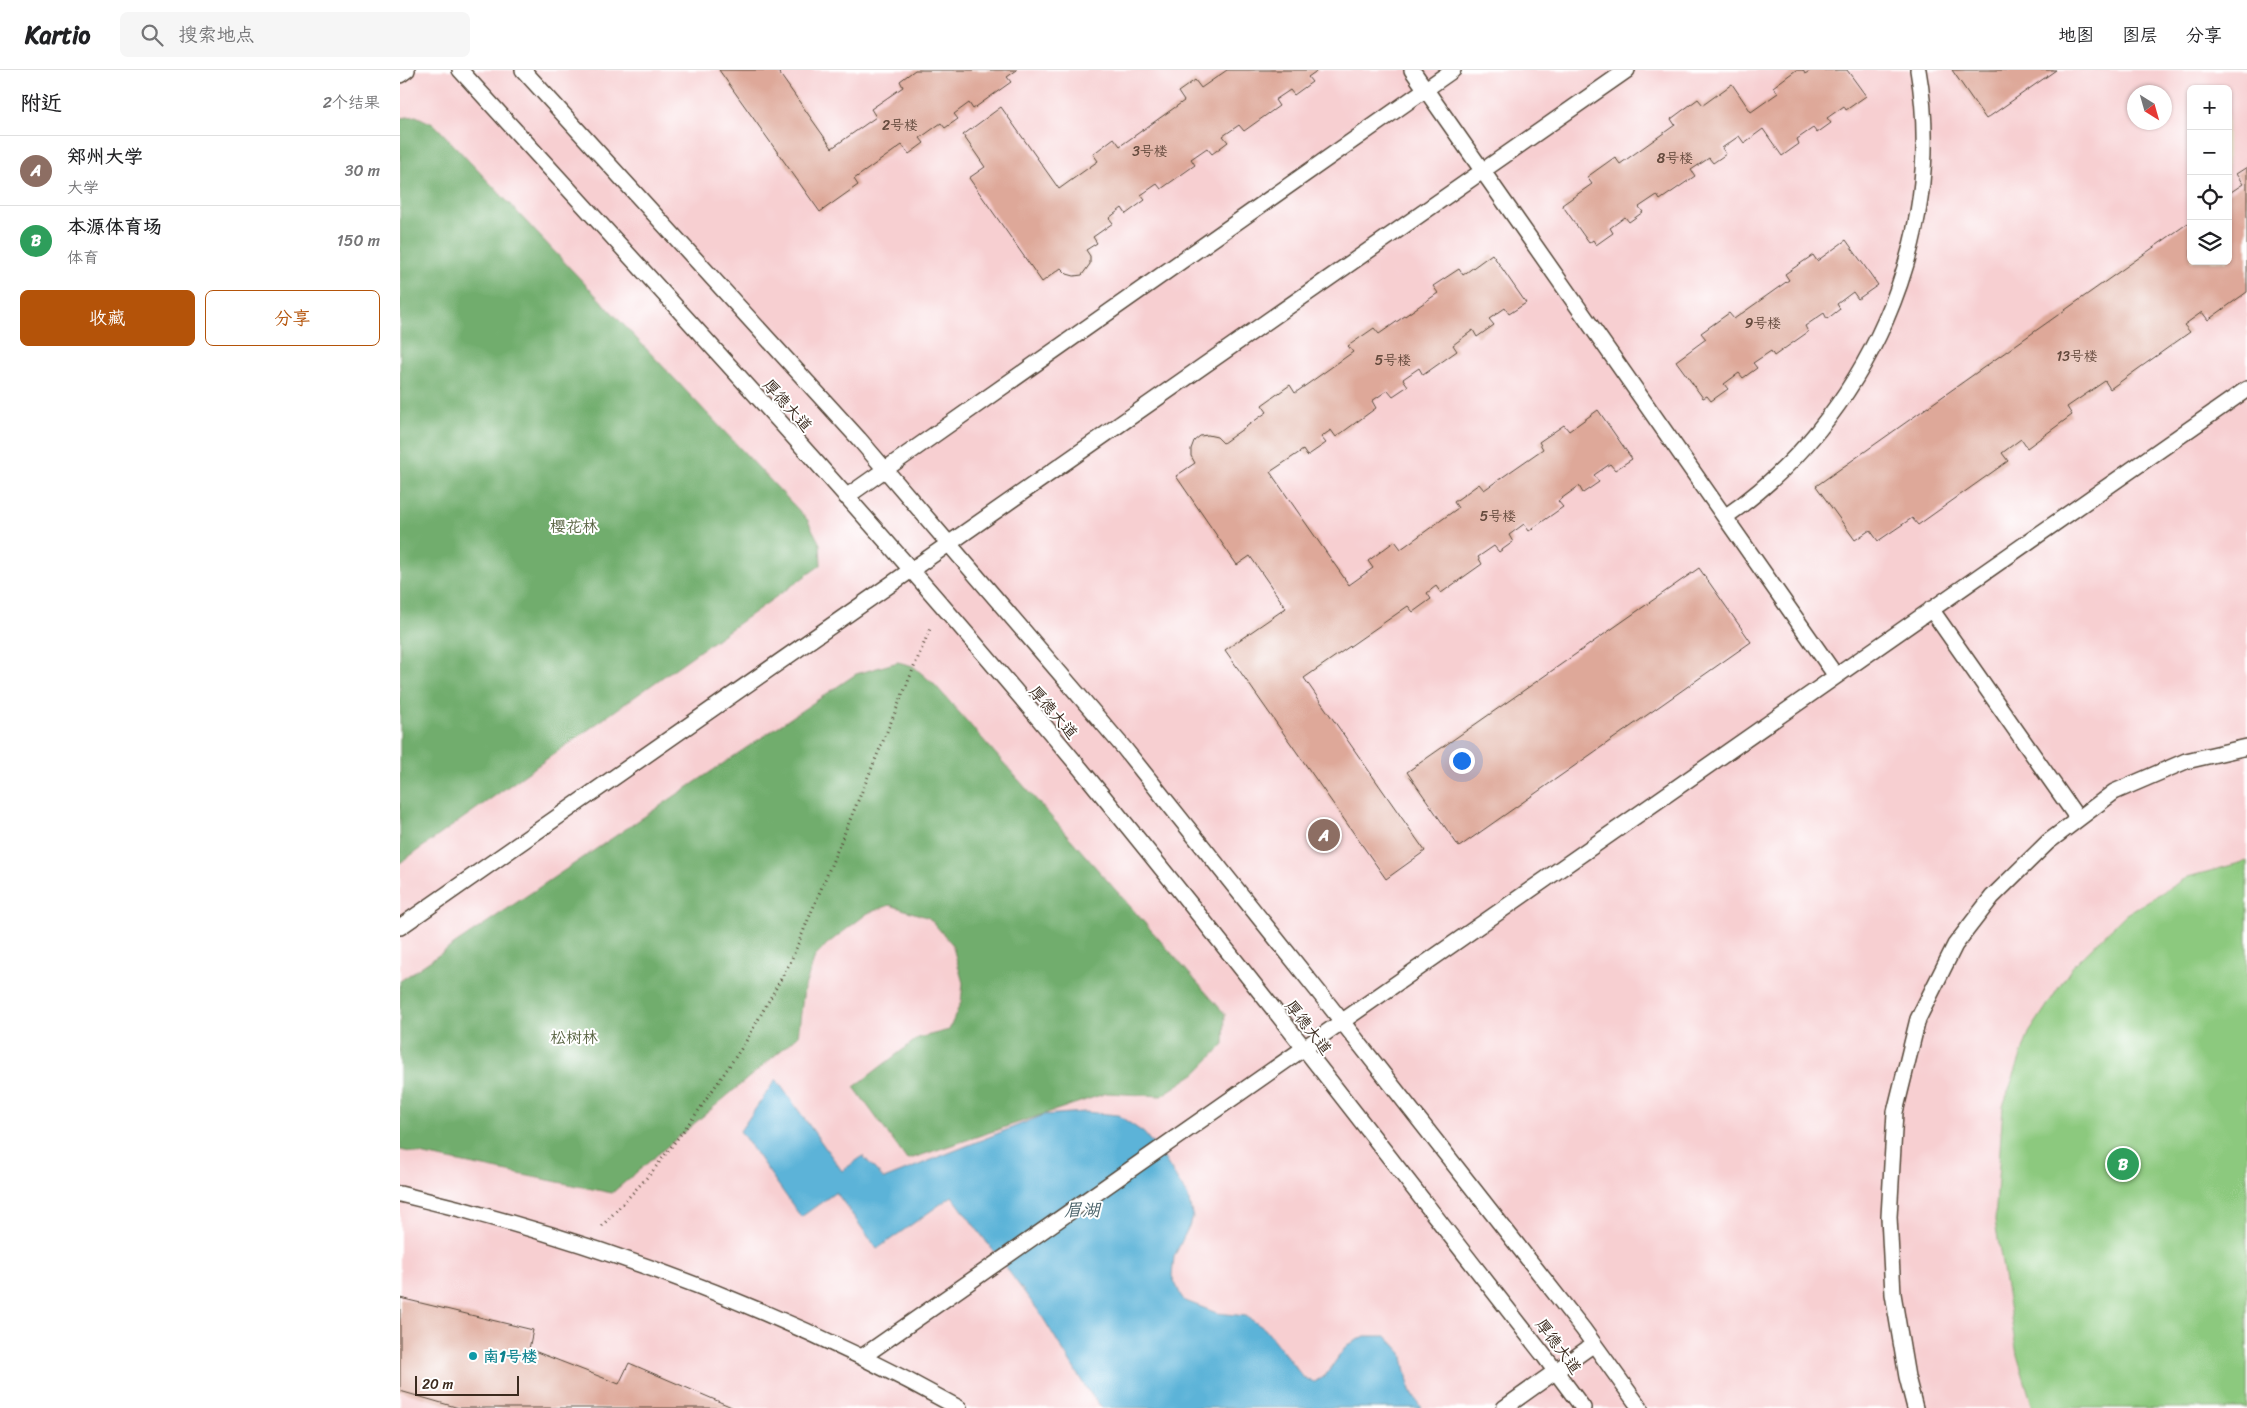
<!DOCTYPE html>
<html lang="zh">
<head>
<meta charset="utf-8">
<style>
  :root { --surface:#fff; --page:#f6f6f6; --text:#202124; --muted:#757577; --line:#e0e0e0; --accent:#b45309 }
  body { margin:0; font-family:Sriracha,"LXGW WenKai TC",sans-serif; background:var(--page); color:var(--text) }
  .controls { position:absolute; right:15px; top:15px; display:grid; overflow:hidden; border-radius:8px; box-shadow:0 1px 4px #0004 }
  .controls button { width:45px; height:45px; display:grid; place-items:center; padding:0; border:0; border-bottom:1px solid var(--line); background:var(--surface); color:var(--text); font:25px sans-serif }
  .compass { position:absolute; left:1727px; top:15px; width:45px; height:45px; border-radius:50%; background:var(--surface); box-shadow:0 1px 4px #0004; rotate:143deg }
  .scale { position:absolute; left:15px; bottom:12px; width:104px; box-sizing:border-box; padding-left:5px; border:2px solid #3b2a1e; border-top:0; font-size:14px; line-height:18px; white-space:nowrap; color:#3b2a1e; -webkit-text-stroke:4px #fff; paint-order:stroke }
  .you { position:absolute; left:1061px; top:690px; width:18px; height:18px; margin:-12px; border:4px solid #fff; border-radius:50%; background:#1a73e8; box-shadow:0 0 0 8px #1a73e833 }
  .badge { display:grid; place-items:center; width:32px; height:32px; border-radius:50%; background:var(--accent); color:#fff; font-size:16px; font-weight:700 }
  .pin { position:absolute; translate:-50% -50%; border:2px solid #fff; box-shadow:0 1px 5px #0006 }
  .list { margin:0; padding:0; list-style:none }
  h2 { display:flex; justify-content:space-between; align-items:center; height:65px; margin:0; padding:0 20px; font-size:21px }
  h2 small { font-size:16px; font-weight:400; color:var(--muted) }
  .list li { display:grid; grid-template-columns:32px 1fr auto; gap:15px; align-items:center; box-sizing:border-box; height:70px; padding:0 20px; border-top:1px solid var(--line) }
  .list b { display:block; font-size:19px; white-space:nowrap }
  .list p { margin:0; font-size:16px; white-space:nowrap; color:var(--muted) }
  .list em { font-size:16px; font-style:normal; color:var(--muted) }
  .actions { display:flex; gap:10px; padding:15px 20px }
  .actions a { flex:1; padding:11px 0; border:1px solid var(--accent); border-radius:8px; text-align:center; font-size:18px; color:var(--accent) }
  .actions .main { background:var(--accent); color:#fff }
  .icon { flex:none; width:28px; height:28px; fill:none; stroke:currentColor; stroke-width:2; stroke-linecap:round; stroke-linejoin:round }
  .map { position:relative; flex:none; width:1847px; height:1338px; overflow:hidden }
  header { display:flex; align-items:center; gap:30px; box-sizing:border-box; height:70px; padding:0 25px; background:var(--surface); border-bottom:1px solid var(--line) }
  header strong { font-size:24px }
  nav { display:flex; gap:28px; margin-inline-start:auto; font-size:18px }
  .search { width:350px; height:45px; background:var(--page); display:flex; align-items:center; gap:12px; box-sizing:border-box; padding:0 18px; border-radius:8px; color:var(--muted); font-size:19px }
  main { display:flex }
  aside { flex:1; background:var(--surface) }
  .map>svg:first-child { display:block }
  .built { fill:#f7cfd1; fill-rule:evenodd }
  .green { fill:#8cc97e; stroke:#647a4e }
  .forest { fill:#71ad6d; stroke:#566c46 }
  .water { fill:#5bb3d8; stroke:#4b6e7b }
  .building { fill:#dea899 }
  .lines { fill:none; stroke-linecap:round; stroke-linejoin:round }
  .lane-casing { stroke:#564739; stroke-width:18 }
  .path { stroke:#564739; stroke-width:3; stroke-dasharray:1 4; stroke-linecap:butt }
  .lane { stroke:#fff; stroke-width:15 }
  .culture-dot { fill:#0f9aa8; stroke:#fff; stroke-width:2 }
  .labels { text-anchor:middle; stroke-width:4; stroke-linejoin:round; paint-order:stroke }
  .number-label { font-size:14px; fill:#644a3d }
  .street-label { font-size:16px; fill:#3b2a1e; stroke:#fff }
  .park-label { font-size:16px; fill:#576240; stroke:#fff }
  .culture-label { font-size:16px; font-weight:bold; fill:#0d838f; stroke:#fff; text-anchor:start }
  .water-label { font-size:18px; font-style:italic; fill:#486168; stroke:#fff }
</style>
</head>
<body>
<header>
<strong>Kartio</strong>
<div class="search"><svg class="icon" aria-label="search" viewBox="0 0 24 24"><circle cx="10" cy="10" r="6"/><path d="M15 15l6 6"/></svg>搜索地点</div>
<nav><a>地图</a><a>图层</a><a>分享</a></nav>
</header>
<main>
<aside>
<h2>附近<small>2个结果</small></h2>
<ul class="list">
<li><span class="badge" style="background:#8d6e63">A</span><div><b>郑州大学</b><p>大学</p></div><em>30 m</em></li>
<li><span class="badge" style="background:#2e9e5b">B</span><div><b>本源体育场</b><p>体育</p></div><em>150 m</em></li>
</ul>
<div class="actions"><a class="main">收藏</a><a>分享</a></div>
</aside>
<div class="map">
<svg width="1847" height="1338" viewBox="0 0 1847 1338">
  <rect width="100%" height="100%" fill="#fff"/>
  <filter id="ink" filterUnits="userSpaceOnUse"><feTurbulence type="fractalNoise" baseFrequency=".02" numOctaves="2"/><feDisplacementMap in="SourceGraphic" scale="10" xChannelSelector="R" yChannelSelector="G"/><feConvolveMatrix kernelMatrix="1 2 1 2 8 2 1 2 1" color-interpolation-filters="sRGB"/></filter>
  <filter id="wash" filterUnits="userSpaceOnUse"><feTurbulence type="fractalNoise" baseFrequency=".0096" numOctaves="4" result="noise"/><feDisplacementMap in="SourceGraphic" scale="20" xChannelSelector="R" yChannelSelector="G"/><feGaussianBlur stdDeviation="1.12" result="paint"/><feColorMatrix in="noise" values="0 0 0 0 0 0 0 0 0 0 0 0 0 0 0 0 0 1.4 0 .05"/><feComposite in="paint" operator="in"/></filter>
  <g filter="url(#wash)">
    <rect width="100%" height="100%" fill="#f2ead2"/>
    <!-- built -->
    <path class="built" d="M0,0H1847V1338H0ZM1791,19H1828V191H1791ZM1734,22H1764V52H1734Z"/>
    <!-- green -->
    <path class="green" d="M1847,791V1338H1633L1617,1285L1595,1151L1603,1036L1629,963L1673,896L1726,844L1788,807Z"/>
    <!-- forest -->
    <path class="forest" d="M16,46L35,55L407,449L420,474L421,495L0,793V48Z
      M498,592L513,596L535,615L825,944L824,974L796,1003L761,1026L707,1023L507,1090L454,1017L518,968L549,960L561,932L563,913L552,874L529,848L490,835L468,843L427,874L415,887L404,919L398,966L212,1123L0,1080V911L456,604Z"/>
    <!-- water -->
    <path class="water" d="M376,1009L442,1101L463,1086L484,1109L644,1045L685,1042L718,1045L744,1063L762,1085L788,1127L793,1148L774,1187L772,1206L783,1230L817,1243L846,1246L865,1259L903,1307L914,1312L925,1306L947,1275L965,1266H986L1002,1283L1010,1320L1021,1338H702L686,1318L640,1243L552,1126L477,1179L436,1122L401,1147L340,1061Z"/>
    <g id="blocks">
      <!-- building -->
      <path class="building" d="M319,0H377L432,78L476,47L471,39L503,17L500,11L515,0H617L607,7L611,12L573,39L569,33L554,44L558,49L545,58L541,53L520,68L524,73L509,84L502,75L454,109L458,115L420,142Z
        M827,0H918L908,7L912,12L894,25L890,20L875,30L879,36L844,61L839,55L823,66L828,72L812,84L807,78L791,89L795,95L761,119L757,114L741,125L745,130L726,144L722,138L709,148L713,153L693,167L697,173L686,180L690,186V194L682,205L674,206L667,204L661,198L642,212L569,108L585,97L563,65L601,37L659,119L698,91L693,84L714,68L720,76L784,31L778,22L795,10L801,18Z
        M1396,0H1403L1405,4L1411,0H1447L1466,26L1446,40L1444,36L1427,48L1431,53L1417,63L1413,58L1397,69L1399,74L1382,86L1363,59L1344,73L1339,66L1322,78L1326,84L1313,93L1309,88L1291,100L1295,106L1260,130L1257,125L1239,137L1243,142L1229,152L1225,147L1210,158L1213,163L1196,175L1193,170L1189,173L1162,135L1192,114L1187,107L1215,87L1220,94L1275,55L1271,49L1298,29L1303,35L1332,14L1351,42L1378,23L1373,17Z
        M1552,0H1656L1586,49Z
        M1847,97V222L1808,250L1802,242L1784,255L1790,262L1710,319L1705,311L1667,337L1672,345L1627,378L1621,369L1602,383L1608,391L1518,455L1512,448L1478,471L1470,460L1455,470L1416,416L1791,151V191H1828V124L1843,114L1836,104Z
        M1446,170L1478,215L1458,229L1453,222L1437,234L1440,239L1427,249L1424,243L1405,256L1408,262L1374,286L1371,281L1353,293L1357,298L1343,308L1339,303L1324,314L1328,319L1311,331L1307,326L1303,328L1276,291L1306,269L1301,263L1329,243L1334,249L1389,210L1385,204L1413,185L1417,191Z
        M1092,184L1126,233L1109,244L1105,238L1089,249L1094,255L1077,267L1073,260L1053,275L1057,281L1023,305L1019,298L1003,309L1008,316L993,326L988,320L972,331L976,338L936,367L931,360L921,367L926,373L907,386L903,380L870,402L949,515L973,498L968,491L995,471L1001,479L1058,438L1054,432L1079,414L1084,420L1143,379L1139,372L1164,355L1169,361L1198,340L1232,389L1215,400L1210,394L1194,405L1199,412L1183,423L1179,416L1158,431L1163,437L1129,461L1124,454L1109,465L1113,472L1099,482L1094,476L1078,487L1082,494L1041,523L1036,516L1027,523L1031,529L1013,542L1008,536L904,608L1025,781L986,809L825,580L886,538L850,486L837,495L776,406L795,393L791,386V379L794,371L800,366L808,365L817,367L823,373L867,342L862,335L890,315L895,323L953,282L948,276L974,258L979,264L1038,223L1033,216L1059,199L1063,205Z
        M1299,498L1351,572L1059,777L1007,702Z
        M0,1228L133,1260L129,1279L219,1314L229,1293L334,1338H59L0,1321Z"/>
    </g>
  </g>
  <g filter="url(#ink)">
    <use href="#blocks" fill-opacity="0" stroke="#564739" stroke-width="1"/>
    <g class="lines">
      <defs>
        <path id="lane" d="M60,0C273,234 488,465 689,709C845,899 994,1094 1145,1287L1183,1338
          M123,0L459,369L724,678L929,935L1183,1259L1240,1338
          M1012,0L1436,606
          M0,5L7,0
          M446,427L1053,0
          M1325,447C1465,351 1548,169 1518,0
          M1531,539L1678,749
          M0,857L1227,0
          M0,1124C196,1170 383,1240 559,1338
          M462,1287L1847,319
          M1104,1338L1194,1274
          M1515,1338L1507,1307L1493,1224L1489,1147L1495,1042L1518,949L1555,875L1592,827L1648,772L1714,722L1786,691L1847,677"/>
      </defs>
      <!-- lane casing -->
      <use href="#lane" class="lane-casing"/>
      <!-- path -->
      <path class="path" d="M202,1156L252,1102L299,1040L345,973L390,893L530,559"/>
      <!-- lane -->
      <use href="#lane" class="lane"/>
    </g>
  </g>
  <!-- markers -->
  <circle class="culture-dot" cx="73" cy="1286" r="5"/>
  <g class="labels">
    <!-- number labels -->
    <g class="number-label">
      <text x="500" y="60">2号楼</text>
      <text x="750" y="86">3号楼</text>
      <text x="1275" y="93">8号楼</text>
      <text x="1363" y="258">9号楼</text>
      <text x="1677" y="291">13号楼</text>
      <text x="993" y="295">5号楼</text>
      <text x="1098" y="451">5号楼</text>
    </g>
    <!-- street labels -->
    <g class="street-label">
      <text transform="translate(388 335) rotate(48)" y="6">厚德大道</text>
      <text transform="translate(654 642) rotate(49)" y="6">厚德大道</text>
      <text transform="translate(909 957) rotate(52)" y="6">厚德大道</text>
      <text transform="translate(1159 1276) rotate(53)" y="6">厚德大道</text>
    </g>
    <!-- park labels -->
    <g class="park-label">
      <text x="174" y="462">樱花林</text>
      <text x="174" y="973">松树林</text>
    </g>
    <!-- culture labels -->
    <g class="culture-label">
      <text x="83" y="1292">南1号楼</text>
    </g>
    <!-- water labels -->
    <g class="water-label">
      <text x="682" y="1146">眉湖</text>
    </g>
  </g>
</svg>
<div class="controls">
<button>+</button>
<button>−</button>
<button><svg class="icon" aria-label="locate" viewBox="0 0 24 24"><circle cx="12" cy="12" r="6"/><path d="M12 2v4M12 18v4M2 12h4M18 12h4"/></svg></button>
<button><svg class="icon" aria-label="layers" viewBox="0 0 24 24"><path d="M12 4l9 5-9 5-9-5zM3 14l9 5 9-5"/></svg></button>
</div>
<svg class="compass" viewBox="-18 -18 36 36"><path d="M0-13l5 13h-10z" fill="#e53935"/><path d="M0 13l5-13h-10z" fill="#757577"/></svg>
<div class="scale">20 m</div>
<div class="you"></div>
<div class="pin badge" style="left:924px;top:765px;background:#8d6e63">A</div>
<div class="pin badge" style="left:1723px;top:1094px;background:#2e9e5b">B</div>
</div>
</main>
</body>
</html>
